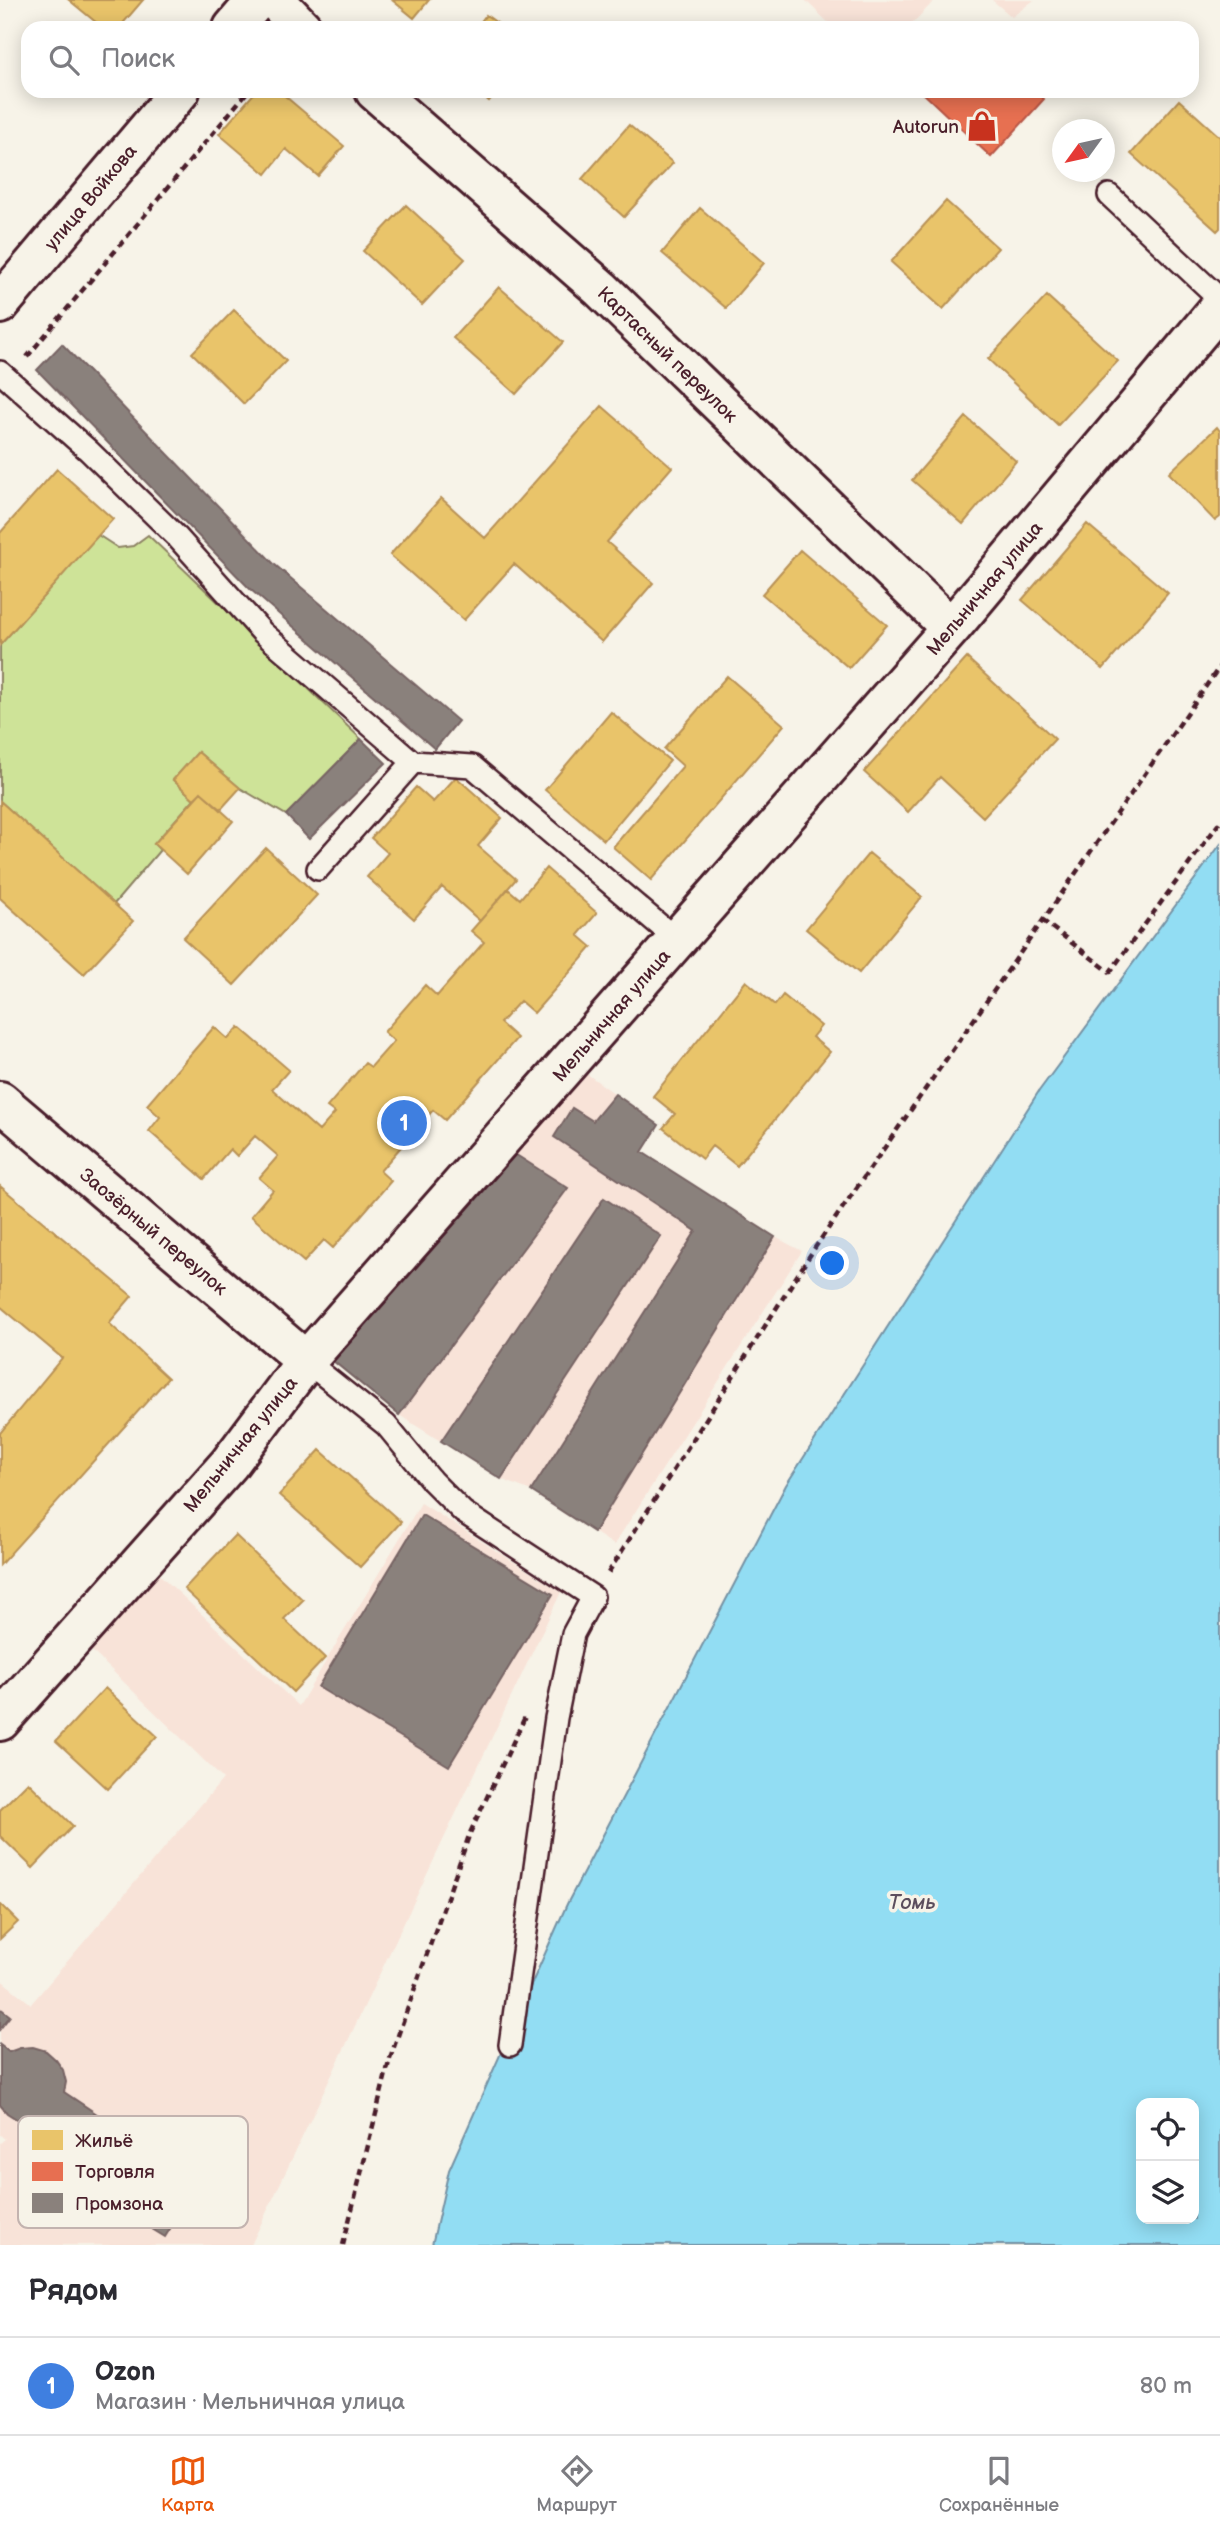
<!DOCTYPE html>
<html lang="ru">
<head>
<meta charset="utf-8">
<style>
  :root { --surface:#fff; --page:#f2f2f3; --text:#2b2b33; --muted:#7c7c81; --line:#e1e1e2; --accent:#ea580c }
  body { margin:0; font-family:"Balsamiq Sans",sans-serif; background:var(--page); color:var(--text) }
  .controls { position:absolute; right:21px; bottom:21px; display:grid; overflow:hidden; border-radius:14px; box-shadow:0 4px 18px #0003 }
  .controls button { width:63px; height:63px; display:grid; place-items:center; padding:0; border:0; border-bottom:2px solid var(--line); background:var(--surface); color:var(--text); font:35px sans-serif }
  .compass { position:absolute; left:1052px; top:119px; width:63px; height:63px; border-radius:50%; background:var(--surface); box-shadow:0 4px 18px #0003; rotate:237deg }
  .you { position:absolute; left:833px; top:1264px; width:24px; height:24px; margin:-18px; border:5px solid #fff; border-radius:50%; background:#1a73e8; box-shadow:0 0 0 10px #1a73e833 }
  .badge { display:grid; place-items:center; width:46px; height:46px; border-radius:50%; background:var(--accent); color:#fff; font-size:23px; font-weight:700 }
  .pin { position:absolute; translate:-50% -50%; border:4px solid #fff; box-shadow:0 2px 7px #0006 }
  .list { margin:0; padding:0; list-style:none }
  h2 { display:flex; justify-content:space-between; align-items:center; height:91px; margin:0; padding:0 28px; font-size:30px }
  h2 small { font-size:23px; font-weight:400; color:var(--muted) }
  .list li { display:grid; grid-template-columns:46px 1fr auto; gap:21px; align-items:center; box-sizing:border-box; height:98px; padding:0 28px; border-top:2px solid var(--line) }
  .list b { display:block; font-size:26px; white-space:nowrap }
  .list p { margin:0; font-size:23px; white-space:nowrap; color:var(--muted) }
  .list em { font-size:23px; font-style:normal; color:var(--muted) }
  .icon { flex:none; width:38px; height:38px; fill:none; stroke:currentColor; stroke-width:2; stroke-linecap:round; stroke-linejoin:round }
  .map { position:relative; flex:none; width:1220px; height:2245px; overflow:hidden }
  .search { position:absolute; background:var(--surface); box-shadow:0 4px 18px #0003; left:21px; right:21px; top:21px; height:77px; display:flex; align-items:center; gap:18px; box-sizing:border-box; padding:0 24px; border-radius:21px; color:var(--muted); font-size:26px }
  .sheet { height:189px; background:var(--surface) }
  nav { display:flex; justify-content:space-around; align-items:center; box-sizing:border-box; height:98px; border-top:2px solid var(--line); background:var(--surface); font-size:19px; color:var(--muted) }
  nav a { display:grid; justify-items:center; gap:4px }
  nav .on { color:var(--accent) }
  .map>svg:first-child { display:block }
  .built { fill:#f8e3d8 }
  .green { fill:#cee398; stroke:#8c8162; stroke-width:2 }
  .water { fill:#92ddf3; stroke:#7591a3; stroke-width:2; fill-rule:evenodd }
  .homes { fill:#e9c46a; stroke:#b99257; stroke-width:2 }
  .shops { fill:#e76f51; stroke:#b85746; stroke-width:2 }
  .industry { fill:#8a817c; stroke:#776464; stroke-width:2 }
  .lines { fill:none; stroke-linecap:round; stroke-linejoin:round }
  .lane-casing { stroke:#4a1f2b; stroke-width:26 }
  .street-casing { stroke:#4a1f2b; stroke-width:44 }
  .path { stroke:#4a1f2b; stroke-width:4.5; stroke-dasharray:7 5; stroke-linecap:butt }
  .lane { stroke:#f7f3e8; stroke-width:21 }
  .street { stroke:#f7f3e8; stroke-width:38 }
  .labels { text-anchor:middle; stroke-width:7; stroke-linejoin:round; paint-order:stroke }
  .poi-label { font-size:19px; fill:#4a1f2b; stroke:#f7f3e8; text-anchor:end }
  .street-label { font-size:19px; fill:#4a1f2b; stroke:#f7f3e8 }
  .water-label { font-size:21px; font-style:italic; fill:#5c4e5d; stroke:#f7f3e8 }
  .key { fill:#f7f3e8; stroke:#c3b3af; stroke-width:2 }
  .key-label { font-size:19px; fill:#4a1f2b }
</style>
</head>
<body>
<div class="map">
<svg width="1220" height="2245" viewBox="0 0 1220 2245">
  <rect width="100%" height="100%" fill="#f7f3e8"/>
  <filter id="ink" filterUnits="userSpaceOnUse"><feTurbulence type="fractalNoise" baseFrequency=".0143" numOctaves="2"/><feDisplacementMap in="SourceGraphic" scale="14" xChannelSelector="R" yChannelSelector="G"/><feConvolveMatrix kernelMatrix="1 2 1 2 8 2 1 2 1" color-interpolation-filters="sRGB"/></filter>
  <g filter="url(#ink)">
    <!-- built -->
    <path class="built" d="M805,0H935L908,28H834Z
      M992,0H1034L1012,17Z
      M580,1069L659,1125L642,1152L775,1237L802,1251L614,1545L531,1491L501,1479L399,1415L332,1360Z
      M421,1503L561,1592L251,2245H0V2143L5,2139L0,2135V1979L31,2004L223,1779L90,1649L158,1573L299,1706Z"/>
    <!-- green -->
    <path class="green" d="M98,535L118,548L133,546L148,535L361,739L286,815L240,788L198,752L173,780L194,799L154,844L160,850L114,904L0,801V645Z"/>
    <!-- water -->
    <path class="water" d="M1220,845V2245H432L449,2170L567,1904L786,1485L1039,1091ZM1141,2103H1194V2219H1141Z"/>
    <!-- homes -->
    <path class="homes" d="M69,0H143L119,28H103Z
      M392,0H429L414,18Z
      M486,15L504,28H476Z
      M256,91H279L344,146L318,176L286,149L266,174L219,134Z
      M476,91H497L489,101Z
      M1179,100L1220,137V228L1217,231L1131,154Z
      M629,125L673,163L624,217L582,179Z
      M946,201L998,248L943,309L891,262Z
      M406,205L465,259L422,305L363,251Z
      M700,208L764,263L726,308L662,253Z
      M499,287L563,342L516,394L453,338Z
      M1047,296L1118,361L1058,425L988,359Z
      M234,310L286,361L244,404L192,353Z
      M602,406L672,467L607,542L653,583L602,642L514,564L464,620L390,555L441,498L485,538Z
      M966,417L1016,461L963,524L912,480Z
      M1217,427L1220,431V517L1215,521L1169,473Z
      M57,469L113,519L0,645V533Z
      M1087,524L1168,593L1103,669L1022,600Z
      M800,550L887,625L849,668L762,594Z
      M967,658L1055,739L983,817L940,777L908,812L864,772Z
      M727,676L784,725L651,880L613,847L683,766L664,749Z
      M611,712L670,761L604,840L545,790Z
      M198,752L240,788L221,809L201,792L194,799L173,780Z
      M456,777L502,818L478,846L516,879L480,921L442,887L414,919L367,877L388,853L371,838L416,787L433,802Z
      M201,792L233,821L187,874L154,844Z
      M0,801L133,921L84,974L0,898Z
      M266,848L317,895L234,985L183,938Z
      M869,853L922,897L859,973L806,929Z
      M546,868L597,913L578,935L592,947L534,1013L520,1001L500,1023L517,1038L445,1120L433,1110L380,1171L391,1181L333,1248L324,1240L304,1262L251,1216L273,1190L259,1178L278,1156L255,1136L237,1156L230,1149L204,1179L149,1131L160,1117L147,1105L214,1027L228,1039L239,1027L289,1070L272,1089L319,1131L335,1113L327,1107L365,1063L371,1067L394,1041L384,1032L425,985L437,996L484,942L471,931L508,889L520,899Z
      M746,981L775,1005L783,995L821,1026L812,1037L830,1052L737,1166L712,1146L702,1159L663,1128L675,1114L653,1096Z
      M0,1186L132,1296L109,1323L168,1378L0,1565V1433L62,1358L0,1306Z
      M320,1450L401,1522L360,1567L279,1495Z
      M235,1535L303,1600L284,1619L325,1658L293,1692L184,1589Z
      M105,1688L157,1736L108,1789L56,1741Z
      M28,1782L73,1826L33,1868L0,1836V1810Z
      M0,1904L18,1922L0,1939Z"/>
    <!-- shops -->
    <path class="shops" d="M921,91H1036L1044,99L991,157Z"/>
    <!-- industry -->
    <path class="industry" d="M62,344L274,564L458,721L435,749L250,589L37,370Z
      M361,739L386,763L309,839L286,815Z
      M615,1094L659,1125L642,1152L775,1237L594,1532L531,1491L696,1231L554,1137L572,1108L593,1121Z
      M510,1151L568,1188L399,1415L332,1360Z
      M604,1198L661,1236L501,1479L441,1441Z
      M422,1515L553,1594L449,1766L318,1687Z
      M0,2008L10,2016L0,2029Z
      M0,2045L9,2052L20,2048L33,2047L46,2051L56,2060L63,2070L66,2082L64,2092L199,2182L165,2237L22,2150L41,2119L30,2121L18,2120L7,2113L0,2105Z"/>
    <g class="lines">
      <defs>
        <path id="lane" d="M1109,195L1220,299
          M0,372L89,451L177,537L262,632L413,762L472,766L677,940
          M318,869L413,762
          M306,1361L386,1425L432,1481L463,1512L593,1597L573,1634L556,1718L510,2045"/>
        <path id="street" d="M275,0L302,28
          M233,28L257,0
          M375,91L601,289L951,628
          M0,304L180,91
          M0,1101L306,1361
          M0,1721L229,1464L306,1361L951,628L1220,307"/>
      </defs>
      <!-- lane casing -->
      <use href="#lane" class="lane-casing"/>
      <!-- street casing -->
      <use href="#street" class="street-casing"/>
      <!-- path -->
      <path class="path" d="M27,357L248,91
        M1042,920L1110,972L1220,822
        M608,1573L814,1249L1220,666
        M343,2245L390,2058L470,1833L525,1717"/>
      <!-- lane -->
      <use href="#lane" class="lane"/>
      <!-- street -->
      <use href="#street" class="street"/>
    </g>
  </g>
  <!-- icons -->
  <defs>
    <symbol id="shop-bare" viewBox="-9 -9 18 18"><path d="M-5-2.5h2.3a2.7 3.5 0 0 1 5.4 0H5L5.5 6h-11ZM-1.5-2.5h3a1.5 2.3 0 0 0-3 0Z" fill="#c8321e" stroke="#f7f3e8" stroke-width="2.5" paint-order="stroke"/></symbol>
  </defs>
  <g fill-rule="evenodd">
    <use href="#shop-bare" x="960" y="104" width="44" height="44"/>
  </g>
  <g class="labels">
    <!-- poi labels -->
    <g class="poi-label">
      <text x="959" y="133">Autorun</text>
    </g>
    <!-- street labels -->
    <g class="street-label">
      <text transform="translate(90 197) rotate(-50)" y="7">улица Войкова</text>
      <text transform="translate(668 354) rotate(44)" y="7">Картасный переулок</text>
      <text transform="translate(984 588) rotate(-50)" y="7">Мельничная улица</text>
      <text transform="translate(611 1015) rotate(-49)" y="7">Мельничная улица</text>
      <text transform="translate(154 1231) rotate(40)" y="7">Заозёрный переулок</text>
      <text transform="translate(240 1444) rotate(-51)" y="7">Мельничная улица</text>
    </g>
    <!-- water labels -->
    <g class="water-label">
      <text x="912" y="1909">Томь</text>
    </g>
  </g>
  <!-- legend -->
  <rect x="18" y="2116" width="230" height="112" rx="10" class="key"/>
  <rect x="32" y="2130" width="31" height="20" fill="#e9c46a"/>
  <rect x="32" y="2162" width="31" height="19" fill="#e76f51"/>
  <rect x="32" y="2193" width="31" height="20" fill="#8a817c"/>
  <g class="key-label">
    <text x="75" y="2147">Жильё</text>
    <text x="75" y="2178">Торговля</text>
    <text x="75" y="2210">Промзона</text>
  </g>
</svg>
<div class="controls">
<button><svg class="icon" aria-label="locate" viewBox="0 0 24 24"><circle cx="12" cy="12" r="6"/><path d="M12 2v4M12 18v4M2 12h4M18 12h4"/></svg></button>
<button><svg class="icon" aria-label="layers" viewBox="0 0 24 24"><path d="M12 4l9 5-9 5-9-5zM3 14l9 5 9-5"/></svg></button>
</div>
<svg class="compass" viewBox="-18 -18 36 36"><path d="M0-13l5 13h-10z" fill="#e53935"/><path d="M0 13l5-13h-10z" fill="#7c7c81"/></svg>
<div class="you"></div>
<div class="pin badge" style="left:404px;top:1123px;background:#3f7fe0">1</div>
<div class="search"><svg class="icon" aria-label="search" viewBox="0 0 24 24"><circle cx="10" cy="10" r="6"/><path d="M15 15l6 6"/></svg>Поиск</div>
</div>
<section class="sheet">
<h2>Рядом<small></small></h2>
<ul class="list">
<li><span class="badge" style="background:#3f7fe0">1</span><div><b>Ozon</b><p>Магазин · Мельничная улица</p></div><em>80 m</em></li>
</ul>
</section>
<nav>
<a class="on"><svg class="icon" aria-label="map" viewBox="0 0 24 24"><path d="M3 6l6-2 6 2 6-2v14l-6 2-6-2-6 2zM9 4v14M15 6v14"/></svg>Карта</a>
<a><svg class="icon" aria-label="directions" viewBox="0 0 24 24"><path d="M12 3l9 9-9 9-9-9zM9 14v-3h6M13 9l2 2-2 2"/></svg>Маршрут</a>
<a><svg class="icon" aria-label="saved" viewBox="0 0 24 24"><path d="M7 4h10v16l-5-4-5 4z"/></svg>Сохранённые</a>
</nav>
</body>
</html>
